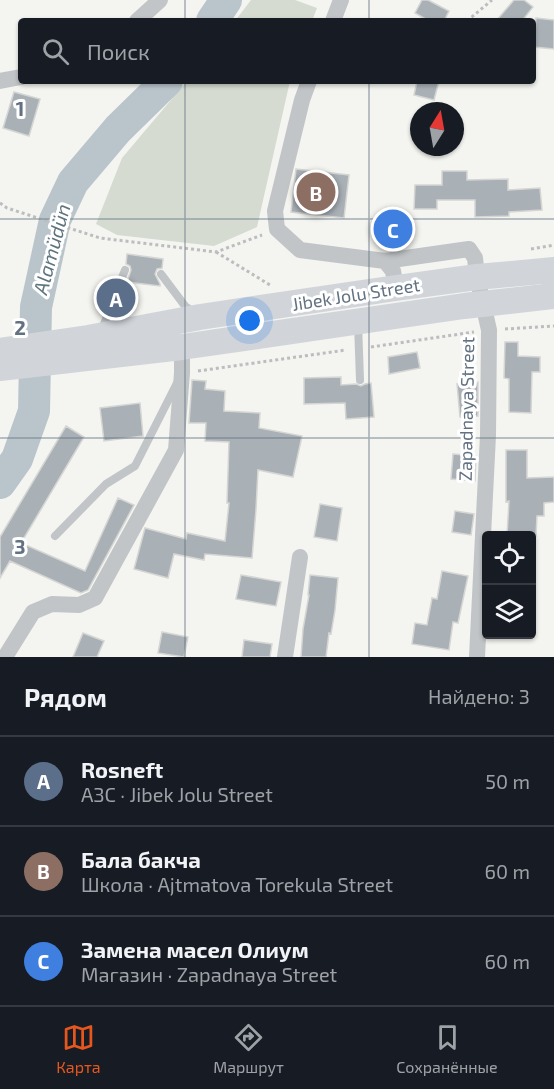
<!DOCTYPE html>
<html lang="ru">
<head>
<meta charset="utf-8">
<style>
  :root { --surface:#171b24; --page:#242831; --text:#f1f3f6; --muted:#9ea1a6; --line:#363941; --accent:#e6571e }
  body { margin:0; font-family:"Exo 2",sans-serif; background:var(--page); color:var(--text) }
  .controls { position:absolute; right:18px; bottom:18px; display:grid; overflow:hidden; border-radius:6px; box-shadow:0 2px 4px #0004 }
  .controls button { width:54px; height:54px; display:grid; place-items:center; padding:0; border:0; border-bottom:2px solid var(--line); background:var(--surface); color:var(--text); font:30px sans-serif }
  .compass { position:absolute; left:410px; top:102px; width:54px; height:54px; border-radius:50%; background:var(--surface); box-shadow:0 2px 4px #0004; rotate:11deg }
  .you { position:absolute; left:250px; top:321px; width:21px; height:21px; margin:-15px; border:4px solid #fff; border-radius:50%; background:#1a73e8; box-shadow:0 0 0 9px #1a73e833 }
  .badge { display:grid; place-items:center; width:39px; height:39px; border-radius:50%; background:var(--accent); color:#fff; font-size:20px; font-weight:700 }
  .pin { position:absolute; translate:-50% -50%; border:3px solid #fff; box-shadow:0 2px 6px #0006 }
  .list { margin:0; padding:0; list-style:none }
  h2 { display:flex; justify-content:space-between; align-items:center; height:78px; margin:0; padding:0 24px; font-size:26px }
  h2 small { font-size:20px; font-weight:400; color:var(--muted) }
  .list li { display:grid; grid-template-columns:39px 1fr auto; gap:18px; align-items:center; box-sizing:border-box; height:90px; padding:0 24px; border-top:2px solid var(--line) }
  .list b { display:block; font-size:22px; white-space:nowrap }
  .list p { margin:0; font-size:20px; white-space:nowrap; color:var(--muted) }
  .list em { font-size:20px; font-style:normal; color:var(--muted) }
  .icon { flex:none; width:33px; height:33px; fill:none; stroke:currentColor; stroke-width:2; stroke-linecap:round; stroke-linejoin:round }
  .map { position:relative; flex:none; width:554px; height:657px; overflow:hidden }
  .search { position:absolute; background:var(--surface); box-shadow:0 2px 4px #0004; left:18px; right:18px; top:18px; height:66px; display:flex; align-items:center; gap:15px; box-sizing:border-box; padding:0 21px; border-radius:6px; color:var(--muted); font-size:22px }
  .sheet { height:348px; background:var(--surface) }
  nav { display:flex; justify-content:space-around; align-items:center; box-sizing:border-box; height:84px; border-top:2px solid var(--line); background:var(--surface); font-size:16px; color:var(--muted) }
  nav a { display:grid; justify-items:center; gap:3px }
  nav .on { color:var(--accent) }
  .map>svg:first-child { display:block }
  .green { fill:#d5dbd1 }
  .lines { fill:none; stroke-linecap:round; stroke-linejoin:round }
  .river { stroke:#bac5cb; stroke-width:32 }
  .building { fill:#a9b0b6; stroke:#d5d6d3; stroke-width:1.5 }
  .path { stroke:#bbbdbf; stroke-width:3; stroke-dasharray:3 3; stroke-linecap:butt }
  .lane { stroke:#c1c5c8; stroke-width:8 }
  .street { stroke:#c1c5c8; stroke-width:16 }
  .primary { stroke:#d1d5da; stroke-width:26 }
  .grid { fill:none; stroke:#637282; stroke-width:1.5; stroke-opacity:0.55 }
  .labels { text-anchor:middle; stroke-width:6; stroke-linejoin:round; paint-order:stroke }
  .street-label { font-size:18px; fill:#637282; stroke:#fff }
  .water-label { font-size:20px; font-style:italic; fill:#5e757f; stroke:#fff }
  .grid-label { font-size:20px; text-anchor:middle; font-weight:bold; fill:#637282; stroke:#fff; stroke-width:6; stroke-linejoin:round; paint-order:stroke }
</style>
</head>
<body>
<div class="map">
<svg width="554" height="657" viewBox="0 0 554 657">
  <rect width="100%" height="100%" fill="#f4f4f0"/>
  <!-- green -->
  <path class="green" d="M251,0H295L317,8L312,21H235Z
    M187,81H290L257,227L214,246L117,235L96,224L122,158Z"/>
  <g class="lines">
    <!-- river -->
    <path class="river" d="M212,21L226,0
      M0,483L17,459L34,411L36,307L55,220L73,182L118,129L167,81"/>
  </g>
  <!-- building -->
  <path class="building" d="M422,0H428L449,11L444,21H429L415,13Z
    M514,0H524L533,7L522,21H496Z
    M536,18L554,20V49L534,47Z
    M417,81H439L434,100L414,95Z
    M14,92L40,99L29,136L3,128Z
    M296,169L349,175L344,218L291,212Z
    M442,171H467V180L508,179V190L540,188L542,210L509,212V216L475,217V200H437V209H414L415,185H442Z
    M382,211H405V247L382,246Z
    M127,254L163,259L162,268L157,269L155,274L160,284V286L127,282L131,270L130,266L126,264Z
    M505,342H518V356L540,357V372H532L531,413L509,412V379L504,378Z
    M417,352L420,368L389,374L388,357Z
    M341,377V385L356,384L361,386L365,384L371,383L374,417L346,419L345,403L304,404V378Z
    M192,380L206,381L205,389L225,391L224,411L260,413L259,428L302,436L293,477L258,470L256,509L252,558L205,554L204,560L174,554L168,578L134,569L145,528L186,539L187,533L225,541L229,503H227L229,442L205,441L206,423H189Z
    M478,382V416L460,417L457,384Z
    M140,403L143,436L104,441L100,408Z
    M66,426L84,437L21,543L85,571L118,498L134,505L88,590L81,593L10,561L0,578V537Z
    M506,450H527V478L554,477V502L544,503V516H537L536,536H507L509,501L506,502Z
    M453,454L476,456L475,481L451,479Z
    M320,504L342,508L337,541L314,537Z
    M455,511L474,514L471,535L452,532Z
    M442,571L468,576L458,623L453,622L449,650L412,644L415,623L427,625L432,598L437,599Z
    M241,575L281,582L276,606L236,599Z
    M310,575L338,578L335,610L331,634L329,633L326,657H301L303,629L309,595H308Z
    M162,632L188,637L184,657L158,653Z
    M83,633L104,641L97,657H73Z
    M244,640L272,644L270,657H242Z"/>
  <g class="lines">
    <!-- path -->
    <path class="path" d="M467,21L492,0
      M0,203L7,208L100,238L216,252L262,235
      M531,249L554,245
      M216,252L270,285
      M505,329L554,326
      M371,347L474,332
      M198,371L346,350"/>
    <!-- lane -->
    <path class="lane" d="M161,274L185,306L195,313
      M358,324L360,380
      M103,331L104,324L125,270
      M55,536L106,484L135,466L177,383"/>
    <!-- street -->
    <path class="street" d="M137,21L160,0
      M333,21L341,0
      M0,81L21,77
      M309,81L302,100L275,211L277,229L300,250L385,261L393,271L396,288
      M385,261L469,249L475,258L477,277L489,330L488,435L477,657
      M5,657L33,612L52,604L79,605L95,598L176,450L182,373V347
      M285,657L300,557"/>
    <!-- primary -->
    <path class="primary" d="M0,351L88,338L200,317L396,288L477,277L554,270
      M0,368L182,347L464,306L554,296"/>
  </g>
  <!-- grid -->
  <path class="grid" d="M185,0V21M369,0V21M185,81V657M369,81V657M0,219H554M0,438H554"/>
  <g class="labels">
    <!-- street labels -->
    <g class="street-label">
      <text transform="translate(356 295) rotate(-9)" y="6">Jibek Jolu Street</text>
      <text transform="translate(467 409) rotate(-89)" y="6">Zapadnaya Street</text>
    </g>
    <!-- water labels -->
    <g class="water-label">
      <text transform="translate(52 249) rotate(-75)" y="7">Alamüdün</text>
    </g>
  </g>
  <g class="grid-label">
    <text x="20" y="116">1</text>
    <text x="20" y="335">2</text>
    <text x="20" y="554">3</text>
  </g>
</svg>
<div class="controls">
<button><svg class="icon" aria-label="locate" viewBox="0 0 24 24"><circle cx="12" cy="12" r="6"/><path d="M12 2v4M12 18v4M2 12h4M18 12h4"/></svg></button>
<button><svg class="icon" aria-label="layers" viewBox="0 0 24 24"><path d="M12 4l9 5-9 5-9-5zM3 14l9 5 9-5"/></svg></button>
</div>
<svg class="compass" viewBox="-18 -18 36 36"><path d="M0-13l5 13h-10z" fill="#e53935"/><path d="M0 13l5-13h-10z" fill="#9ea1a6"/></svg>
<div class="you"></div>
<div class="pin badge" style="left:116px;top:298px;background:#5c6f8a">A</div>
<div class="pin badge" style="left:316px;top:192px;background:#8d6e63">B</div>
<div class="pin badge" style="left:393px;top:229px;background:#3f7fe0">C</div>
<div class="search"><svg class="icon" aria-label="search" viewBox="0 0 24 24"><circle cx="10" cy="10" r="6"/><path d="M15 15l6 6"/></svg>Поиск</div>
</div>
<section class="sheet">
<h2>Рядом<small>Найдено: 3</small></h2>
<ul class="list">
<li><span class="badge" style="background:#5c6f8a">A</span><div><b>Rosneft</b><p>АЗС · Jibek Jolu Street</p></div><em>50 m</em></li>
<li><span class="badge" style="background:#8d6e63">B</span><div><b>Бала бакча</b><p>Школа · Ajtmatova Torekula Street</p></div><em>60 m</em></li>
<li><span class="badge" style="background:#3f7fe0">C</span><div><b>Замена масел Олиум</b><p>Магазин · Zapadnaya Street</p></div><em>60 m</em></li>
</ul>
</section>
<nav>
<a class="on"><svg class="icon" aria-label="map" viewBox="0 0 24 24"><path d="M3 6l6-2 6 2 6-2v14l-6 2-6-2-6 2zM9 4v14M15 6v14"/></svg>Карта</a>
<a><svg class="icon" aria-label="directions" viewBox="0 0 24 24"><path d="M12 3l9 9-9 9-9-9zM9 14v-3h6M13 9l2 2-2 2"/></svg>Маршрут</a>
<a><svg class="icon" aria-label="saved" viewBox="0 0 24 24"><path d="M7 4h10v16l-5-4-5 4z"/></svg>Сохранённые</a>
</nav>
</body>
</html>
